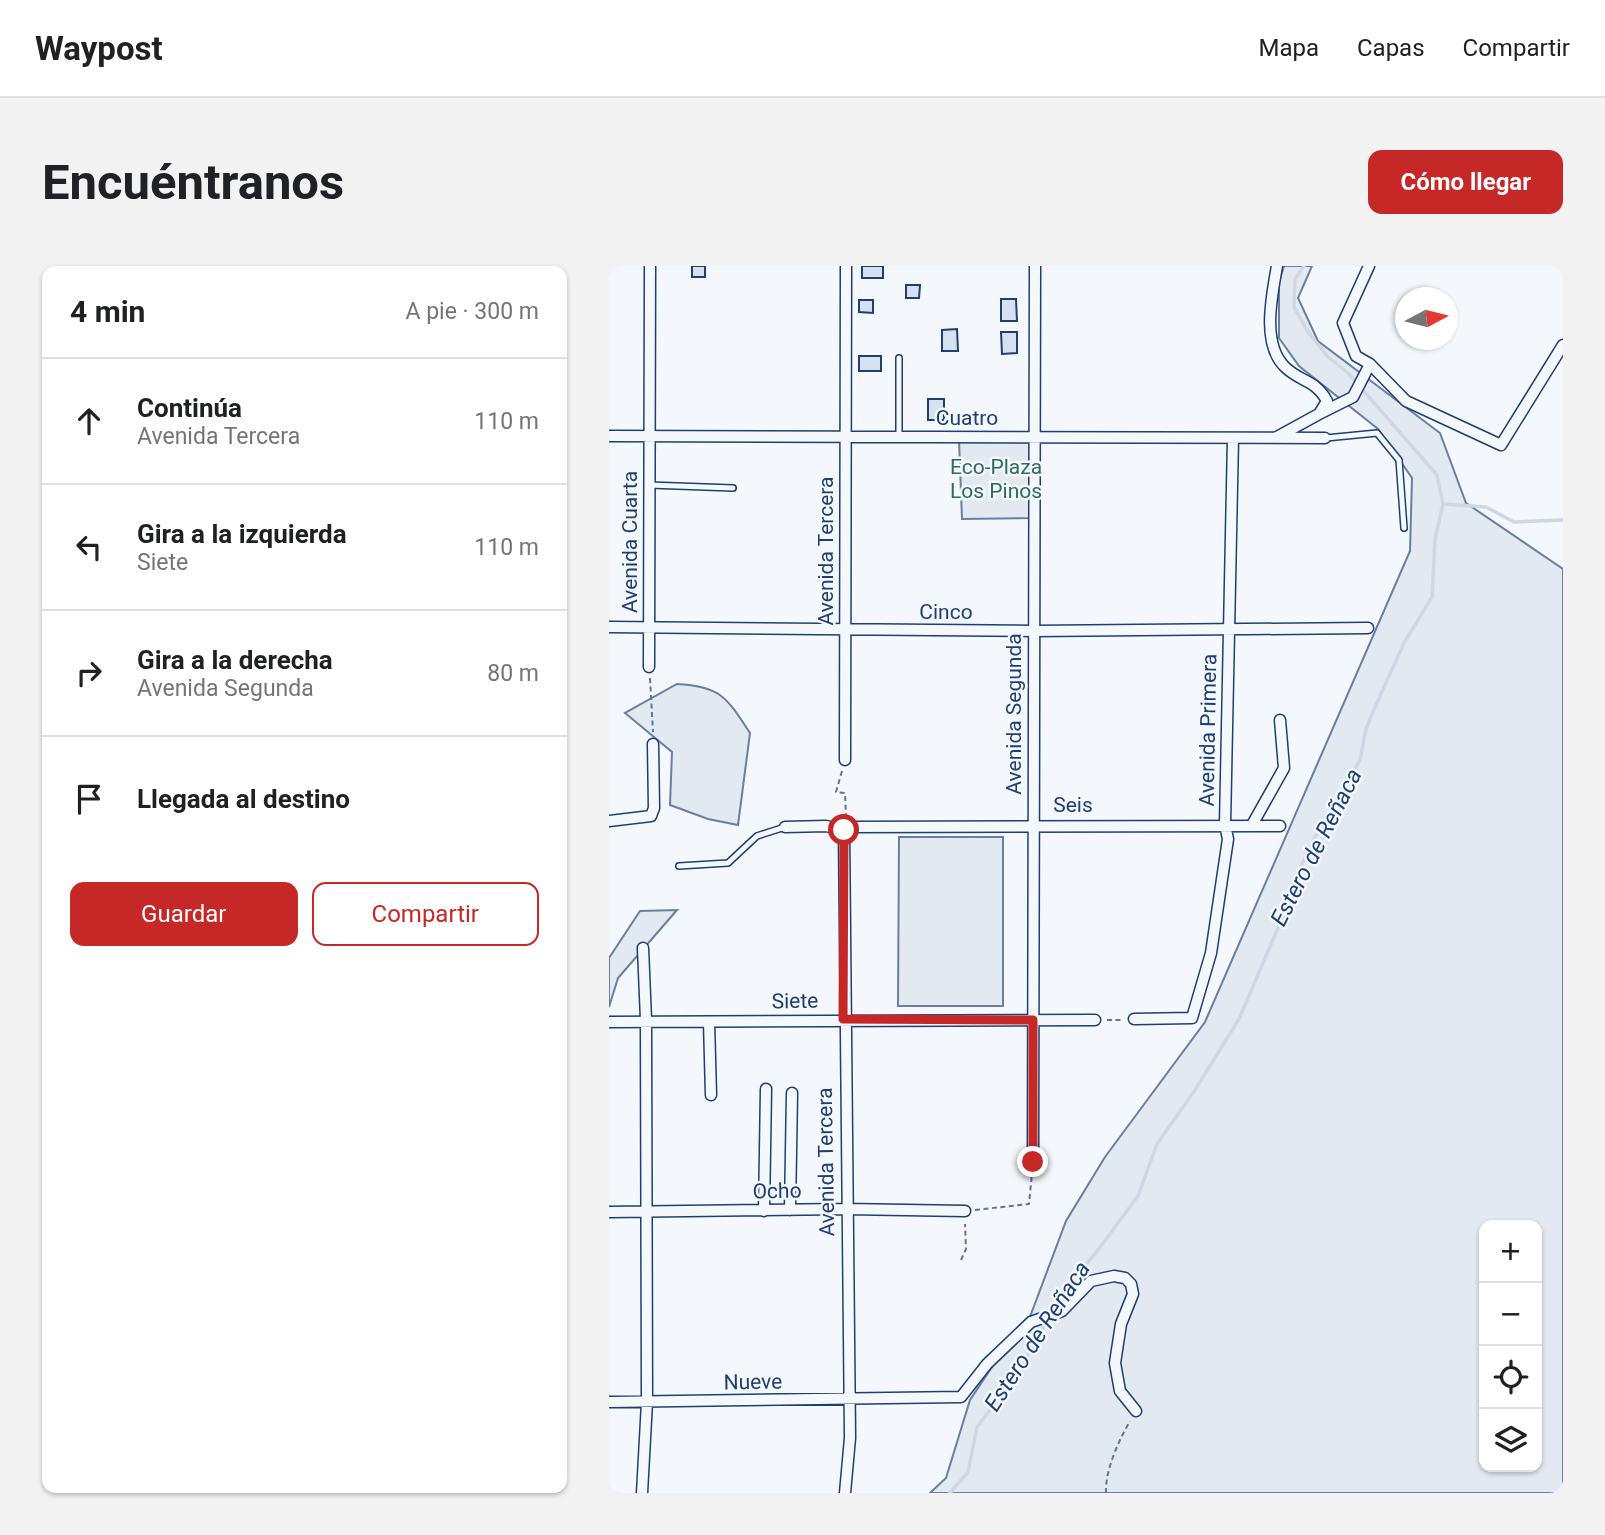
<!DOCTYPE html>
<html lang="es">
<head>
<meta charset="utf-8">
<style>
  :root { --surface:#fff; --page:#f2f2f2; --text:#202124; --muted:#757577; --line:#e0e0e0; --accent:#c62828 }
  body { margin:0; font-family:Roboto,sans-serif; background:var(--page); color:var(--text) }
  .controls { position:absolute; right:21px; bottom:21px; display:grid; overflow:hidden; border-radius:14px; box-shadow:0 2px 5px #0004 }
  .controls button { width:63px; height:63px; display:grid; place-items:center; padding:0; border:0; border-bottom:2px solid var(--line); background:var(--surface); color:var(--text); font:35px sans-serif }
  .compass { position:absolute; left:786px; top:21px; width:63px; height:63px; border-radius:50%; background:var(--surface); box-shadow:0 2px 5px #0004; rotate:83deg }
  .stop { position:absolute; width:21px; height:21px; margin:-16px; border:5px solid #c62828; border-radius:50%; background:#fff }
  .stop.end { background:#c62828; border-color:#fff; box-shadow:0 2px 7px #0008 }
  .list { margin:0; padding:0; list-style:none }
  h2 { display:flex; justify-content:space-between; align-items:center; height:91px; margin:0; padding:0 28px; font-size:30px }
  h2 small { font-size:23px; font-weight:400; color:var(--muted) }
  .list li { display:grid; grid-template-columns:46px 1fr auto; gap:21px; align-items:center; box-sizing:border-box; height:126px; padding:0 28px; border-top:2px solid var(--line) }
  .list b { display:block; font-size:26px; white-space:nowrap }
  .list p { margin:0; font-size:23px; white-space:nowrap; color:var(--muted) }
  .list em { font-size:23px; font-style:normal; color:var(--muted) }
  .actions { display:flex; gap:14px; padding:21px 28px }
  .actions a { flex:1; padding:16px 0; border:2px solid var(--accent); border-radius:14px; text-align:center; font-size:24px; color:var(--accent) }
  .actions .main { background:var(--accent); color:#fff }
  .icon { flex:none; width:38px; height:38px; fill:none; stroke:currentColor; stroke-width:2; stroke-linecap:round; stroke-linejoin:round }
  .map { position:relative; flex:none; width:954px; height:1227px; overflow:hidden; border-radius:14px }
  header { display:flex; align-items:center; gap:42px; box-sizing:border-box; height:98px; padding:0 35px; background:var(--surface); border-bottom:2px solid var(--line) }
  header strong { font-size:33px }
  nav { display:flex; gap:38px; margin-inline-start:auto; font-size:24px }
  .intro { display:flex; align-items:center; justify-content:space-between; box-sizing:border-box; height:168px; padding:0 42px }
  h1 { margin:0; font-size:49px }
  .button { padding:18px 32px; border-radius:14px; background:var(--accent); color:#fff; font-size:24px; font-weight:700 }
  main { display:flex; gap:42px; padding:0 42px }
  aside { flex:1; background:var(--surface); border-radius:14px; box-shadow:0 2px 5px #0004 }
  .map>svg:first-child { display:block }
  .green { fill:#e3e9f0; stroke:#687fa3; stroke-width:2; fill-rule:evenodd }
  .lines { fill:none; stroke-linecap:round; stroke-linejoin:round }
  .stream { stroke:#cfd7e4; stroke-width:3.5 }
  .building { fill:#d5e0f0; stroke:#1d3f73; stroke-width:2 }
  .service-casing { stroke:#1d3f73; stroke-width:8 }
  .minor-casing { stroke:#1d3f73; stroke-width:13 }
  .path { stroke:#5e769c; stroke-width:2; stroke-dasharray:5 3.5; stroke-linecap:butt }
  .service { stroke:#f4f7fb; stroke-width:5 }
  .minor { stroke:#f4f7fb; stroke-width:10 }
  .route { stroke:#c62828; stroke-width:9 }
  .labels { text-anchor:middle; stroke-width:5; stroke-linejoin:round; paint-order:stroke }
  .street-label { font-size:21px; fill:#1d3f73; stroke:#f4f7fb }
  .park-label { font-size:21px; fill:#2c6c60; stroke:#f4f7fb }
  .water-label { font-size:23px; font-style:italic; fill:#1d3f73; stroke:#f4f7fb }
</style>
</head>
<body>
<header>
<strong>Waypost</strong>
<nav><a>Mapa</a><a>Capas</a><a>Compartir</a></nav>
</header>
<div class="intro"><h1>Encuéntranos</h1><a class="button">Cómo llegar</a></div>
<main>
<aside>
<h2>4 min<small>A pie · 300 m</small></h2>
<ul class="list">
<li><svg class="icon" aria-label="ahead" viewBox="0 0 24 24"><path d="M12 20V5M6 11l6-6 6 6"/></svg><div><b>Continúa</b><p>Avenida Tercera</p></div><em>110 m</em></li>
<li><svg class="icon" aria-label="left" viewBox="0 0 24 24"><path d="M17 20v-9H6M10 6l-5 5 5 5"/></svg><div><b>Gira a la izquierda</b><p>Siete</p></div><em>110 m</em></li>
<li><svg class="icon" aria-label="right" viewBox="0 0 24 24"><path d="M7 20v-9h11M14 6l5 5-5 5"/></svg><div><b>Gira a la derecha</b><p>Avenida Segunda</p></div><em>80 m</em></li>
<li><svg class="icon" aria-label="arrive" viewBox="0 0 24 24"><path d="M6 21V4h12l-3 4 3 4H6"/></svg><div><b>Llegada al destino</b></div></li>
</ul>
<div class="actions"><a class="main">Guardar</a><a>Compartir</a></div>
</aside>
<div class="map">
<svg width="954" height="1227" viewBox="0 0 954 1227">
  <rect width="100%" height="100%" fill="#f4f7fb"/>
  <!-- green -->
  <path class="green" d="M675,0H703L689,32L709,75L831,167L857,237L954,303V1227H321L337,1212L361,1134L393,1086L419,1056L457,955L496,891L596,756L801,285L803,212L769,163L690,100L670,72V16ZM875,959H928V1201H875Z
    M350,174H422L421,252L353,253Z
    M68,418C112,420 118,432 141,467L129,559L99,553L61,539L63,486L16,447Z
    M290,571H394V740H289Z
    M68,644L9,712L0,741V692L31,645Z"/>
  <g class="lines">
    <!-- stream -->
    <path class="stream" d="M834,238L877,241L905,256L954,254
      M443,1045L453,1025L486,988L529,930L548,878L586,824L630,753L674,650L681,623L704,575L751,494L757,463L767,439L795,377L823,331L826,273L834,238L828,209L739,107L719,91L699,66L685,41L686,13L695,0
      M341,1227L359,1206L368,1161L408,1109L438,1055"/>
  </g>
  <!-- building -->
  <path class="building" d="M83,0H96V11H83Z
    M253,0H274V12H253Z
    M297,19H311L310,32H297Z
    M392,33H407L408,55H392Z
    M250,34H264V47L250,46Z
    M348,63L349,85H333V64Z
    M392,66H408V87L393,88Z
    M250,90H272V105H250Z
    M319,133H335V154H319Z"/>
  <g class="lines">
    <defs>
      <path id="service" d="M290,92V171
        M717,172L768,167L790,194L795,262
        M40,219L124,222
        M70,600L119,597L148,570L176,561"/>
      <path id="minor" d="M668,0C663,29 652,78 676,101C691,116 706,113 718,135L710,148L668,171
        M760,0L734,57L747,90L761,98
        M710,148L744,131L761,98L797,135L892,179L954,79
        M0,170L716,172
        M0,361L425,365L759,362
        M40,401L41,0
        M236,494L237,0
        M0,555L42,550L45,542L44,478
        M643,559L675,502L671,454
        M176,561L217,560L235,564L241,561L671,560
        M235,564L241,1172L236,1227
        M525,753L583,752L602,687L619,573L616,559L624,172
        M0,756L486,754
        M100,756L102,829
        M424,896L426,0
        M181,944L183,827
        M155,945L157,823
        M0,946L237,943L356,945
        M0,1136L352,1131L378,1098L422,1056L453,1045L482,1015L505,1010L516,1012L522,1018L524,1028L512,1058L506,1097L511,1125L527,1145
        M33,1227L38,1136L37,754L34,682"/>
    </defs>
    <!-- service casing -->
    <use href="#service" class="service-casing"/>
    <!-- minor casing -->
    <use href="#minor" class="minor-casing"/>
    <!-- path -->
    <path class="path" d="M41,412L44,466
      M233,505L227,526L236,527L237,550
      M498,754H513
      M366,944L420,938L423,907
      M352,994L357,983L356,958
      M497,1227C496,1204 510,1174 521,1155"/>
    <!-- service -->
    <use href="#service" class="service"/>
    <!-- minor -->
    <use href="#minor" class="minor"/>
  </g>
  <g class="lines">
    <!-- route -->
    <path class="route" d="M235,564L234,753L424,754V896"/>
  </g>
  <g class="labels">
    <!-- street labels -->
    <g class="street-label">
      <text x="358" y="159">Cuatro</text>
      <text transform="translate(21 276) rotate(-90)" y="7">Avenida Cuarta</text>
      <text transform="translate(217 285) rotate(-90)" y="7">Avenida Tercera</text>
      <text x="337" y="353">Cinco</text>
      <text transform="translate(405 448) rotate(-90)" y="7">Avenida Segunda</text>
      <text transform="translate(599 464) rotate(-89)" y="7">Avenida Primera</text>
      <text x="464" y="546">Seis</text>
      <text transform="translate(186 735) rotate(-1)" y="7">Siete</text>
      <text transform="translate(217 896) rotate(-91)" y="7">Avenida Tercera</text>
      <text transform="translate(168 925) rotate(-1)" y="7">Ocho</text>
      <text transform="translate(144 1116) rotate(-1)" y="7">Nueve</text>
    </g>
    <!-- park labels -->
    <g class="park-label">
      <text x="387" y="208">Eco-Plaza<tspan x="387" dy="24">Los Pinos</tspan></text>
    </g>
    <!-- water labels -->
    <g class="water-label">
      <text transform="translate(707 581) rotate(-63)" y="8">Estero de Reñaca</text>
      <text transform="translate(428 1070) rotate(-57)" y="8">Estero de Reñaca</text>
    </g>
  </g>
</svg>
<div class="controls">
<button>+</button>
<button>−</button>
<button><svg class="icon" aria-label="locate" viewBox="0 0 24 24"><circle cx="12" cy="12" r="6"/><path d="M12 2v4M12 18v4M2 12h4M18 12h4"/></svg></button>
<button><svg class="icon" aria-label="layers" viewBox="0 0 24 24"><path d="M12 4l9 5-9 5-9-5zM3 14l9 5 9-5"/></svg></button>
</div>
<svg class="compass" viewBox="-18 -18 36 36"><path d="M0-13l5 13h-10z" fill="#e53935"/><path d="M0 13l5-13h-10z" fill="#757577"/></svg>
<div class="stop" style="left:235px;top:564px"></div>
<div class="stop end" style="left:424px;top:896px"></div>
</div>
</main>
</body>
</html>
